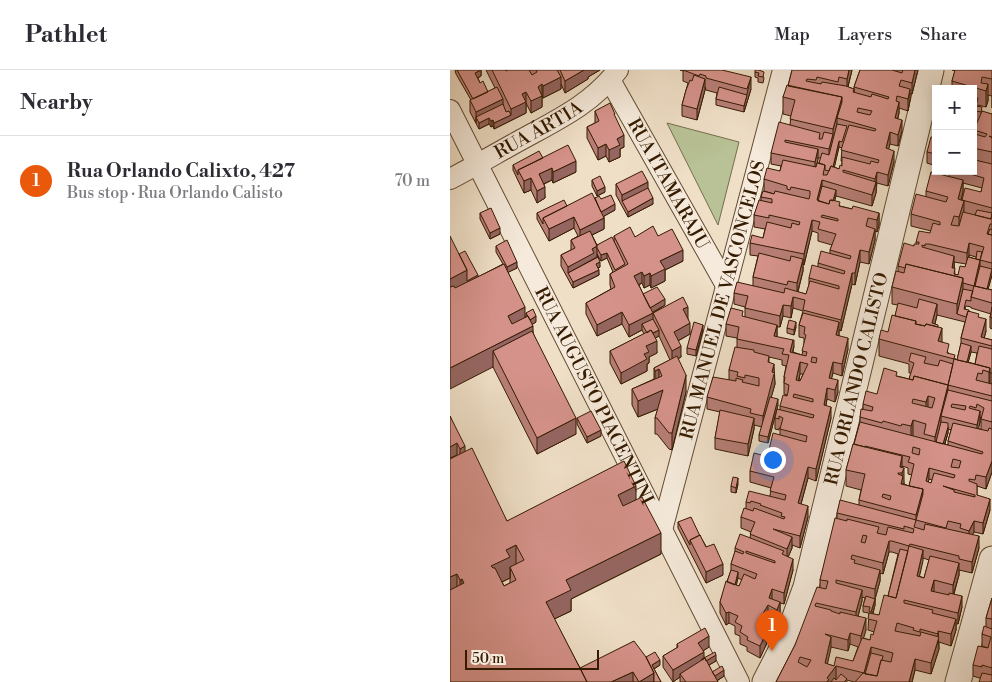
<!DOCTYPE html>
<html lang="en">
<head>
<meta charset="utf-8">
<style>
  :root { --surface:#fff; --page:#f7f7f7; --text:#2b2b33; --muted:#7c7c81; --line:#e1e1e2; --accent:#ea580c }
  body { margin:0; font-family:"Libre Bodoni",serif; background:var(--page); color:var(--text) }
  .controls { position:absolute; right:15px; top:15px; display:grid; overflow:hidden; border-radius:0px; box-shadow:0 2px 12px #0003 }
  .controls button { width:45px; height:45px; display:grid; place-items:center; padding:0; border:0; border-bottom:1px solid var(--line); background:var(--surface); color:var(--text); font:25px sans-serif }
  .scale { position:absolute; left:15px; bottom:12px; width:134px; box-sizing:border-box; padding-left:5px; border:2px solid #351b00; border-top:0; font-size:14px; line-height:18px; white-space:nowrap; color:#351b00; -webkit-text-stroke:4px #f5eadb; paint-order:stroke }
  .you { position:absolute; left:322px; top:389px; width:18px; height:18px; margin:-12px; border:4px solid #fff; border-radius:50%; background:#1a73e8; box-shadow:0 0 0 8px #1a73e833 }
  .badge { display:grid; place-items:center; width:32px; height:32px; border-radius:50%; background:var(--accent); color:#fff; font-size:16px; font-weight:700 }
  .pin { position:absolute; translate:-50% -41px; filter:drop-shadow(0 1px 2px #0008) }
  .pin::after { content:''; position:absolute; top:26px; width:18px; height:15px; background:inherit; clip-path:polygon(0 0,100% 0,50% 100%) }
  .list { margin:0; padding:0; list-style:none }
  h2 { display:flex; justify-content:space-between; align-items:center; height:65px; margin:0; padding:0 20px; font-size:21px }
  h2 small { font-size:16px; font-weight:400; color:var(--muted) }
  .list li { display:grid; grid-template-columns:32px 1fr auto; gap:15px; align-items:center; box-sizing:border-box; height:90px; padding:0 20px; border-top:1px solid var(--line) }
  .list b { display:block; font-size:19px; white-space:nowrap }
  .list p { margin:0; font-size:16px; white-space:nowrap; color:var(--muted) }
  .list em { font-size:16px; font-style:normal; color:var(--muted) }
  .map { position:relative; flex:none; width:542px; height:612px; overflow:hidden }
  header { display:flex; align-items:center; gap:30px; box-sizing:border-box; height:70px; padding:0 25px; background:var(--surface); border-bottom:1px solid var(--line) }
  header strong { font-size:24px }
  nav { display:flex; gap:28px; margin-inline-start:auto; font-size:18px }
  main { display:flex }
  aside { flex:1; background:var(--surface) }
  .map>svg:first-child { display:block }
  .green { fill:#b8c296; stroke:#766e4b }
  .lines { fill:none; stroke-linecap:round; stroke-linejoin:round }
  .minor-casing { stroke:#644c32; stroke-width:22 }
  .tertiary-casing { stroke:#644c32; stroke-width:27 }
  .minor { stroke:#f5eadb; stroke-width:20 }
  .tertiary { stroke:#f5eadb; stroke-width:25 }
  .wall { fill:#b77e77; stroke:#351b00; fill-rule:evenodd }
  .shaded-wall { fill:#956661; stroke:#351b00 }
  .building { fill:#d5928a; stroke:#351b00; fill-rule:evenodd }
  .labels { text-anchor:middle; stroke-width:4; stroke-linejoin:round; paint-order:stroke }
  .street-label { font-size:18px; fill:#351b00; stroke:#f5eadb }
</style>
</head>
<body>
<header>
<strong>Pathlet</strong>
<nav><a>Map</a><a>Layers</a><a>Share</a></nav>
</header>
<main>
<aside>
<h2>Nearby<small></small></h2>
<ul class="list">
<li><span class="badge">1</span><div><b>Rua Orlando Calixto, 427</b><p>Bus stop · Rua Orlando Calisto</p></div><em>70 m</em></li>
</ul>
</aside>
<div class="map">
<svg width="542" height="612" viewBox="0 0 542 612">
  <rect width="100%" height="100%" fill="#efdfc7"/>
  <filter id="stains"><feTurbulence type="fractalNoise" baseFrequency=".004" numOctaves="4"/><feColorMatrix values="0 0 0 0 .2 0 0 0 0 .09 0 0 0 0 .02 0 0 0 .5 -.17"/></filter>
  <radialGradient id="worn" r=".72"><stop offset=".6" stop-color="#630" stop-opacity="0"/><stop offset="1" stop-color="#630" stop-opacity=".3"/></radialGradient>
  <!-- green -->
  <path class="green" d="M217,53L289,72L268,155Z"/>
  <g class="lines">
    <defs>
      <g id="minor">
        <path id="s1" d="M160,10L277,217"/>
        <path id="s2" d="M0,40L289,612"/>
        <path id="s3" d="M0,109C27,95 52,80 78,66C113,47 143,32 168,0"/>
        <path id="s4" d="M212,460L333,0"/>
      </g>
      <g id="tertiary">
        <path id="s5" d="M315,612L337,569L356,517L481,0"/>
        <path d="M508,612L542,489"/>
      </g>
    </defs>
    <!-- minor casing -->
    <use href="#minor" class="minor-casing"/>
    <!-- tertiary casing -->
    <use href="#tertiary" class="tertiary-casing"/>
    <!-- minor -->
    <use href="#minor" class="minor"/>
    <!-- tertiary -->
    <use href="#tertiary" class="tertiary"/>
  </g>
  <!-- wall -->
  <path class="wall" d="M5,0H31V6L28,8L30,13L38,22L45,18L36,0H150L138,7V9L115,23L111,14V19L93,28L92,26V37L81,43L76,33V43L44,59L43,56L41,57L39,54L29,59L20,42V30H21L6,4Z
    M230,0H272L301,19L294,42L266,35V29L267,23L256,20L255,17V20L247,50L232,46V35L238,13L233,11V1Z
    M309,0L314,8L313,13L308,12V8L305,7V2Z
    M342,0H402L398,17L404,19V22V17L410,0H468L462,24H460V30L458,41L449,38V43L448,48L452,61L448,76L440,74L438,79L444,92L438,116L427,113L426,123L422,136L386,126L384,131L390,136L402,139L429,143V155L427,162L425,161V170L419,194L410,192L405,215L402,214L391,261L389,260V265L398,279L392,306L383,303L381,309L388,322L385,332L377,329L376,335L381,348L366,411L358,408L351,434L358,447L350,478L342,475V478L338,487L343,500L334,534L330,533V543L327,551L318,546L316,550L321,564L310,588L297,581V577L290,574V566L285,564V556L279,553L276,555L270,543V532L281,500V494L285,482V478L300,468L301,462L291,458V447L296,439V432L320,426L321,418L300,412V401L319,387V380L330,365V358H329V360L325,359V348L330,340V336L337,325L334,324V307L336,296L332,295V290L319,287V293L324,303L325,314L321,327L328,335L318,373L309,371V365L312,357L304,355V359L298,386L265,379V368L270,342L257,339V327L279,310V300L287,278V268L276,266V254L293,247H295V237L284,234V223L303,216V207L308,186L300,185V173L313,168L315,159L304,157V145L311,130V127L324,124L314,121V109L330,101L331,96L321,94V83L340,55L341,46L333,44V27L338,16ZM389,77L392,78L391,91H392V96L389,99L384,97ZM368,88H371L369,93H367ZM362,161L368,163V171L382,175L380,180V183L368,193V197L359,208V215L356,224L348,222L353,201V195H354ZM343,238L353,241L349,255V267L354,268V274L352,285L343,282L344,276L327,267V257H330L333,246L341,248ZM350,304H353L350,311H349ZM288,508L292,510L289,516L286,515Z
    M502,0H542V38V26L538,25V31L536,37L528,35V36L532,42L542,44V205L538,219L542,220V259L540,258V247L541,244L521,238V237L516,236L515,239L529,248L536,261L534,268L542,270V402L536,419L527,416V425L540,440L533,464L524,462L522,465L529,478L522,503L509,500V505L504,524L512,537L508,554H506V560L501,576L489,572V579L481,604L465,600L462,612H404L397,610V612H326L345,575L370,518V510L387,449V443L409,435V430L411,420L396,416V400L410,352V347L413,339V334L427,324L447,306L459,309L461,303H459V294L429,286V269L438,262L445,246L448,235L442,234V217L448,202V196L464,176L466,174V172L480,163L481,161L461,156V144L476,127V121L499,106V101H523V19H502V11L505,1ZM513,113L532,118L531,122L511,130L513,122ZM519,185L526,187V189L519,187ZM504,192L516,194L515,197L508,205H505ZM487,245L515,252L511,268V273L507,290L499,284L492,272L488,257L485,254ZM521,282L527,283L525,294L518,292ZM530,347L531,348V359H528L530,352ZM498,359L501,360L498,371V375L495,374L498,363ZM452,396L458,398V404L462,405L459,416L454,414ZM479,409L482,410L481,413L478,412ZM439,482H442L448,484L438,526L429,545L423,544L425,535V529L430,511V503L433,504ZM473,488L479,490L474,508L469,506ZM412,527L415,528L413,536V542L419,543L418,560L424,562L423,565L420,570L413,568L416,560L408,546L412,531ZM400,574L408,577L403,591L384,596L377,594L381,577L398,581Z
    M145,41L165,47L174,77L170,79V87L159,92L156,86L148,90L137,68V57L145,53Z
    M486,68V96L477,93V82Z
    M93,88L126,102L103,113L102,110L94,114L95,128L87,133L81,120L74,123L63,100V95Z
    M142,110L155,122L147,126L142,116Z
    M166,114L198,118L203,134L178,147L166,125Z
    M145,128L151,129L165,140L154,146V159L142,165L147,175L164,172V166L185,167L208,166L233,191L215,200V211L201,218L200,215L194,218L192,213L189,215L193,224L215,235L203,243L238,248L240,264L228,271L231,287L228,289L236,322L222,380L219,379L207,364H205V348L208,339L188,347L182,335V319L204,309V298L220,290L209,266L205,268L207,283L199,287V293L197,294V301L171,314L160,293V281L194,264L192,260L179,267L172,254L147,266L136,244V233L161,219L160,215V204L163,202L157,188L151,191L147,184L150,197L148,198L149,205L123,218L111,196V185L121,180V170L128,166L124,158L99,171L87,149V143L117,136Z
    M30,143L50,164L40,169L30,149Z
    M46,176L67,198L58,202L75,247H76V243L86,252L82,254L83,263L126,364L87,384L43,297L9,184L28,207L53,194L46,182Z
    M346,257L344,265L337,263V258Z
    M253,260L246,286L237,284V278Z
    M0,346L15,382L57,451L186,430L211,484L121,529V541L104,549L130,598L196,587L210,595L204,599L211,612H0L7,386V385L0,388ZM60,499V513L54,516L52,512L60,508Z
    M127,348L151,366L137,373L127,354Z
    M288,414L286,423L281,422V416Z
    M228,452L250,466L273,505L256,513L228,458Z
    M542,528V612L523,606V595L538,578L532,576V564L536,557V548Z
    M227,574L259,577L253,581L254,588L266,591L259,595L262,602L274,606L267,611L268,612H230V607L223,612L213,597V586L227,578Z"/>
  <!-- shaded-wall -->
  <path class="shaded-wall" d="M31,0V6L25,9V3Z
    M134,0H150L138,7V9L115,23V11Z
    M399,0H402L397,20V9Z
    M465,0H468L462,24V13Z
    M111,7V19L93,28V16Z
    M301,7V19L294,42V36Z
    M255,9V20L247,50V39Z
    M92,14V37L81,43V31L88,17Z
    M538,14V31L536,37V21Z
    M460,19V30L458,41V29Z
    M76,22V43L44,59V53L61,45V39L72,24Z
    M392,27V43L387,48V60L379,90V79L383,64V59Z
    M53,29V40L26,47V53V42Z
    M449,32V43L445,59V48Z
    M526,41V52L524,60V49Z
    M39,48V54L29,59V53Z
    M43,50V56L41,57V51Z
    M452,50V61L448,76V65Z
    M440,62V74L436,90V78Z
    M174,65V77L170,79V87L159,92V80L167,69Z
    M389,71V77L382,108V102Z
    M156,74V86L148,90V78Z
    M368,79V90L365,104V92Z
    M444,81V92L438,116V105Z
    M126,91V102L103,113V102Z
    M102,98V110L89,116V104Z
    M427,102L426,123L422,136V125L425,117V109Z
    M81,108V120L74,123V111Z
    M372,110V122L369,133L367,130Z
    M513,110V122L508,141V129Z
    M198,112V123L172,131V125Z
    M95,117V128L87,133V121Z
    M155,117V122L147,126V121Z
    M386,120V126L382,142V136Z
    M203,128V134L178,147V142Z
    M514,131V142L509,159V147Z
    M165,134V140L149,149V143Z
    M429,143V155L427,162V150Z
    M124,147V158L99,171V159Z
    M154,148V159L130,171V160Z
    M362,150V161L354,195V184Z
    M50,158V164L40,169V163Z
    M425,159V170L419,194V182Z
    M519,173V185L517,195V183Z
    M147,176V187L118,203V197L142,179Z
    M233,180V191L215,200V211L201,218V206L210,191Z
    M410,180V192L405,215V203Z
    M157,183V188L151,191V185Z
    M504,186V197L502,209V198Z
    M353,189V201L347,224V213Z
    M530,190V201L525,222L524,216Z
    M67,192V198L57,203V197Z
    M150,192V197L146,199V194Z
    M542,199V205L535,230V224Z
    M17,200L28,205V211L0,225V209Z
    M149,200V205L123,218V212Z
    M192,202V213L184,217V206Z
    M200,203V215L194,218V206Z
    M402,203V214L391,261V250Z
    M513,208V224L507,244V234Z
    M343,227V238L341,248V236Z
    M215,229V235L198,245V239Z
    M487,234V245L483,261L482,253Z
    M333,235V246L330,257V246Z
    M75,237V258L58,267V246Z
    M238,237V248L233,251V239Z
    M172,242V254L147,266V255Z
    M203,243V254H192V260L179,267V255Z
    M86,246V252L80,256V250Z
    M536,249V261L533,273L531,267Z
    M346,252V257L344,265V260Z
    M389,252V264L386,276V265Z
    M240,253V264L224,273V262Z
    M253,255V260L246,286V280Z
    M327,255V266L324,277V266Z
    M83,256V277L43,281V297L0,319V298Z
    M492,258V274L488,271Z
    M209,260V266L198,272V266Z
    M398,268V279L392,306V294Z
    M343,270H344V276L340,293V282Z
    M207,271V283L199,287V293L197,294V301L171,314V303L194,284L196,276Z
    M231,276V287L222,292V281Z
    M521,276V282L514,308V302Z
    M350,292V304L346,321V310Z
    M383,292V303L379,319V308Z
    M324,294L325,314L313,357V346Z
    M540,298V314L539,318V302Z
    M209,299V316L205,317V301Z
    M236,305V322L222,380V363Z
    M388,310V322L385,332V320Z
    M498,315V331L491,346V357L485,378V367Z
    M377,318V329L374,346V335Z
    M213,320V337L188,347V331Z
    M478,326V343L476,349V332Z
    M328,329V335L318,373V367Z
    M381,337V348L366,411V399Z
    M530,341V352L527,366V355Z
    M126,348V364L87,384V368Z
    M304,348V359L298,386V374Z
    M463,350V367L461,373V356Z
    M498,357V363L491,385V379Z
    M151,360V366L137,373V367Z
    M7,373V385L0,388V377Z
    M15,376V387L10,390V379Z
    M452,386V402L454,398V414H451L452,409V403L450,397Z
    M542,391V402L536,419V407Z
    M358,397V408L348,445V433Z
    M479,398V409L476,423V411Z
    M288,408V414L286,423V418Z
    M186,416V436L168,446V425Z
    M473,419V436L466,450V445Z
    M540,429V440L533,464V453Z
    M358,436V447L350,478V466Z
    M524,451V462L519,472V461Z
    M211,463V484L121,529V541L96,553V532L116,510Z
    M529,466V478L522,503V492Z
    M342,467V478L337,490V479Z
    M439,471V482L433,504V493Z
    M66,475V496L60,497V508L41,517V496L56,480Z
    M473,480V491L467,517V506Z
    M343,489V500L334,534V523Z
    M509,493V505L503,526V515Z
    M273,494V505L256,513V502Z
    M430,500V511L425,529V535L421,548V542L425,530V519Z
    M288,502V508L284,526V520Z
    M7,504V524L0,528V507Z
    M12,509V530L10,531V510Z
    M484,510V522L481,521Z
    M322,519V530L319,528Z
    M412,520V531L406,554V542Z
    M512,526V537L508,554V543Z
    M330,532V543L327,551V540Z
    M318,535V546L311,558V547Z
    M279,542V553L276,555V543Z
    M416,548V560L411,577V566Z
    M506,549V560L501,576V564Z
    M321,553V564L310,588V576Z
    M488,561L489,579L481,604V593L488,571Z
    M400,563V574L398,581V570Z
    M259,566V577L248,584V573Z
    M381,567V578L375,605V593Z
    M421,577V588L415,609L414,603Z
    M254,582V592L266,585V591L254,598L252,589V595L230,604V607L223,612V600Z
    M465,589V600L462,612H459Z
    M210,590V595L202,600V595Z
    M386,596V608L383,612H376L377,608Z
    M274,600V606L265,612L263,607Z
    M183,602V612H161Z
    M204,603V612H189Z"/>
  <!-- building -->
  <path class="building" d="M7,0H31L25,3L30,13L33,11L38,22L23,29Z
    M42,0H56V1L58,0H79L82,5L87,2L86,0H107L111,7L93,16L92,14L88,17L92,26L81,31L76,22L72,24L76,32L61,39Z
    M110,0H134L115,11Z
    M233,0H272L301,7L297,19L256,8V6L250,4L249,6Z
    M305,0H309L314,2L313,7L308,6L309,3L305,2Z
    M342,0H399L397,9L389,7L388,12L367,7L366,10L357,9L356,11L371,14L372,12L396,16L404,19L403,22L421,27L422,24L438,29L439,27L404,17L410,0H442L452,3L453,0H465L462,13L451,10L449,16L460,19L458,29L447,26L446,31L449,32L445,48L452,50L448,65L440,62L436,78L444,81L438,105L427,102L425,109L393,100V102L426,112L422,125L372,110L367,130L379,134L380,130H382L390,132L389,136L402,139L403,136L429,143L427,150L418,148L416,156L425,159L419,182L410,180L405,203H402L391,250L353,240L355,230L343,227L341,236L333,235L330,246L295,238L298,226L284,223L287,212L334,223L335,218L356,224L360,211L389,219V216L359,208L362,195L394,204L395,201L368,193L371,181L400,189L401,186L380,180L386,164L368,159L370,152L362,150L354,184L300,173L302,165L313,168L317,152L341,158L342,153L349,155L350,152L319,145V148L304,145L309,130L322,133V129L311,127L313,121L324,124L325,121L359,129L360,125V121L341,117L340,120L337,119V116L314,109L317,98L330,101L333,90L366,97L367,93L375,95L373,105H377L381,96L389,99L390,95L392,96V87L420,94L421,91L428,93L429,90L391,80L399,55L425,61L426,59L387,48L392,32V27L338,16ZM408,38L422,41L420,45L407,42ZM372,145L388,149V151L371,147Z
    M505,0H542V9L532,7L531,13L538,14L536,21L502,11Z
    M244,5L255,9L247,39L232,35L236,20L240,10L242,11Z
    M337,15L392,27L383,59L340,49L345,30L333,27Z
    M47,17L53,29L26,42L20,30Z
    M269,17L297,25L294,36L266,29Z
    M523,27L528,28L526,36L532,37L531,42L526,41L524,49Z
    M160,33L165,44H164L174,65L167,69L170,75L159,80L156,74L148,78L137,57L149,51L145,41Z
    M53,34L56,42L59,41L61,45L44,53L43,50L41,51L39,48L29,53L26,47Z
    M532,41L542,44V67L539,66L542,68V82L523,78V60L526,61L525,64L535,67L537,64L524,60Z
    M329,52L370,63L369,69H372L374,62L383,64L379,79L335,70V72L368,79L365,92L321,83Z
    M387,54L397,56L392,72L389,71L383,97L381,96L379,101L375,100V95L369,93L372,83L379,85Z
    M481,67L486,68V84L477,82Z
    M118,75L126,91L103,102L102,98L89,104L95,117L87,121L81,108L74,111L68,100Z
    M89,81L93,88L68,100V105L63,95Z
    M523,87L525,88V90L542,94V138L512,130L515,118L531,122L534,108L510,101H523Z
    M192,101L198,112L172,125L166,114Z
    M481,102L513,110L508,129L514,131L509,147L504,146L501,155L509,156L513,142L541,149L542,144V154H540L537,164L542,165V193L530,190L524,216L513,213V208L456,194L455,198L448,196L454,173L464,176V174H469V172H466L469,161L480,163L483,153L490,155V152L461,144L466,124L496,132L498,127L476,121ZM519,173L534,177L530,190L518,187L515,197L510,196L508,205L504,204L505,198H502L504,186L472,177V175L475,176V174H479L517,183Z
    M150,106L155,117L147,121L142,110Z
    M372,116L386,120L383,131L380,130L379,134L368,131Z
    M198,118L203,128L178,142L172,131Z
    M142,123L154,148L130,160L124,147L99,159L93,148Z
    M161,125L165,134L151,142L145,128L149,126L151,129Z
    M114,130L117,136L93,148V154L87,143Z
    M41,138L50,158L40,163L30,143Z
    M527,140L542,143L541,149L525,145Z
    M203,156L208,166L222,159L233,180L210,191L215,199L201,206L200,203L194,206L192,202L184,206L203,243L233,227L238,237L233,239L240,253L224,262L231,276L222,281L203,243L179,255L172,242L147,255L136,233L165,217L160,204L178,194L164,166L180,157L185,167Z
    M540,159L542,160V165L538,164Z
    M140,161L147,176L142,179L144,183L118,197L111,185L125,178L121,170Z
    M0,166L17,200L0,209Z
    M162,167L175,194L165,200L157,183L151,185L147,178V175Z
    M57,170L67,192L57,197L46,176Z
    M15,181L28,205L17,211V200L9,184Z
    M527,181L532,182L530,190L526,189Z
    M309,183L340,191L341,186L353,189L347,213L338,211L337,215L303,207Z
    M148,187L150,192L146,194L149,200L123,212L118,203Z
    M54,194L75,237L58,246L62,254L78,246L83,256L0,298V217L4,216L5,218Z
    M456,194L513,208L507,234L442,217L446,201L454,203Z
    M530,196L542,199L537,219L525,216Z
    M524,216L542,220V233L521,227Z
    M207,217L215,229L200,238L193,224Z
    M513,219L523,221L521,227V231L516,230L514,239L519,240V242L518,241L516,247L507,244Z
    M469,229L487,234L482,253L488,255V257L476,254L475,256L466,254V251L445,246L448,233L467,238Z
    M542,237V248L540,247Z
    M281,238L293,241L292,246L327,255L324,266L343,270L340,282L356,286L357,282L352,281L356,265L354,264L355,257L349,255L353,243L389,252L386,265L398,268L392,294L383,292L379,308L388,310L385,320L377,318L374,335L381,337L366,399L358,397L348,433L358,436L350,466L323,459L342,467L337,479L300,464L305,452L291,447L294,438L303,441L304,438L334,449L335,447L331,446L332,443L310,435L311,434L301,431L300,433L296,432L299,421L335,430L336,425L320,421L324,407L300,401L304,383L327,389L329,383L319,380L323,363L356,372L357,366L330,359L333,348L329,346V349L325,348L327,339L363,348L364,345L330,336L333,325L337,326L338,322L339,315L334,313L335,307H334L339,285L332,284L334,279L287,269L289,257L276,254ZM362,287L367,288L366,293L361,292ZM350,292L358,294L350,311L346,310ZM344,324L363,329V332L343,327Z
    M83,239L86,246L80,250L76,243Z
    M518,241L529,244L528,247L536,249L531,267L542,270V276L511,268Z
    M442,245L466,251L465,254L475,256L476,254L492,258L488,271L499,274L497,283L505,285L504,289L429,269L431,260L438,262Z
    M203,249L209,260L203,263L201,260L197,263L192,254Z
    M339,250L346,252L344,260L337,258Z
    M244,252L253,255L246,280L237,278Z
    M201,260L207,271L196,276L199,282L194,284L197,289L171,303L160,281Z
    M82,261L126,348L87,368L43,281Z
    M511,273L521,276L517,292L507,290Z
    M529,276L542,279V303H540V298L525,294Z
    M285,277L304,280V282L319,286L318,292L324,294L322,302L325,303L324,304L313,346L300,343L301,339L257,327L263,307L286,311V308L293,310L292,312L309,316V308L295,305V308L287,306L288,302L279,300Z
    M461,283L476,287L474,293L488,296L490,290L503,294L498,315L464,306L463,310L459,309L464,293L459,291Z
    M227,286L236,305L222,363H219L207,348H205L213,320L188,331L182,319L212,306L209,299L205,301L204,298Z
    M504,289L540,298L539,302L533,300L532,304L528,303L526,310L542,314V326L498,315L485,367L474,364L476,354L463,350L461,356L452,354L451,356L433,351L432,353L410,347L411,339L422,341L423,337L413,334L416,321L427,324L434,298L447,302L446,306L463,310L464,306L498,315ZM478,326L485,328L482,338L462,333L463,329L476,332Z
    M498,320L542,331V352L531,349L534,338L527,334L526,338L520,336L519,338L530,341L527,355L491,346ZM502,334L516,336L515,340L501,337Z
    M320,327L328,329L318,367L309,365Z
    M270,340L304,348L298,374L265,368Z
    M141,341L151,360L137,367L127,348Z
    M0,346L15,376L10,379L7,373L0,377Z
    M410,352L532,384L533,382L498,371L503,353L538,361L539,358L542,359V391L536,407L526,405L525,410L519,409V411L527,414V425L540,429L533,453L524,451L519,461L510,458L511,454L498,451L496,458L466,450L473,424V419L459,416L464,394L458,392L460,387L415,376V377L404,374ZM463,377L470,379L469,385L462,383ZM503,389L511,391L509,398L501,397ZM479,398L505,405L504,408L484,403L481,413L476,411ZM493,416L525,425V427L504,422V420Z
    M491,352L498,353V357L493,374L486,372Z
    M403,374L452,386L450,397L454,398L452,403H448V404L453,406L451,414L473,419L466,445L409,430L415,404L396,400ZM433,424L441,426L440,430L432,427Z
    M22,378L57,451L174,391L186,416L168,425L173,436L192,427L211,463L116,510L121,520L96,532L137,612H0V520L14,513L12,509L10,510L7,504L0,507V389ZM66,475L74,490L60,497L66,510L54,516L45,498H43L41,496L60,487L56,480Z
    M283,407L288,408L286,418L281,416Z
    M390,430L466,450L464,457L474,460L475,454L529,466L522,492L509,489V486L460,474L459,476L442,471H439L433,493L402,485L401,489L405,490L404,493L430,500L425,519L386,510V513L412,520L406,542L366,533L365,536L381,540V541L390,544V542L416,548L411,566L400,563L398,570L375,564L381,567L375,593L384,596L386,587L403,591L412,568L420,570L421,564L423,565L427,551L418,549L419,543L429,545L434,525L446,528L459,476L473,480L467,506L474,508L480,486L509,493L503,515L484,510L481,521L499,525V523L512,526L508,543L454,530V533L483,540L482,543L506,549L501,564L488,561V564L470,559V562L463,560L464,558L447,553L445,561L470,566L471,562L489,567L481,593L465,589L459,612H405L413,603L427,606L431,590L441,592L443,583L421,577L414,603L386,596L377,608L379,610L376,612H326L345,575L367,517L376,519L378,511L370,510L385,448L397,451V449L429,457L427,463L436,465L438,457L463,463L464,459L454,456V459L387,443ZM413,465L417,466L415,473L411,472ZM350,587L361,590L357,597L348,592Z
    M241,447L250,466V465L240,470V475L228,452Z
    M290,464L334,481L332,484L343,489L334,523L322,519L319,528L330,532L327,540L318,535L311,547L321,553L310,576L297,570L298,567L290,562L292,556L285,552L288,546L279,542L276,543L270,532L276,511L289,516L294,504L305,509L307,504L281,494L285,481L293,484L294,482L285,478ZM296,481L325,491V493L296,483Z
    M250,465L256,477L264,474L273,494L256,502L240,470Z
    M450,479L458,481L446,528L438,526Z
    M281,500L288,502L285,515L277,512Z
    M416,526L425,529L421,542L419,541L420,537L413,536Z
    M542,528V549L536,548Z
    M534,556L542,559V598L532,595V597L523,595L528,576L538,578L541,567L532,564Z
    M255,558L259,566L248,573L254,582L223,600L213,586L228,577L227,574Z
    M184,571L196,587L204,603L189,612L183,602L161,612H137L130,598Z
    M205,582L210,590L202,595L211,612H204V603L196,587Z
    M265,582L266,585L256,591L255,588L252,590V589Z
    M421,583L433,586L432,590H431L427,606L415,604Z
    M255,588L268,612H236L230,604Z
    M272,596L274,600L265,606L262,602Z
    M532,603L542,605V612H529Z
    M391,604L397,609L394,612H381L384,608L386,610Z"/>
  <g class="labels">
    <!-- street labels -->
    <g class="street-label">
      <text dy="6" stroke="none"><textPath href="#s3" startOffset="101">RUA ÁRTIA</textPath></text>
      <text dy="6" stroke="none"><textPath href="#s1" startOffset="119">RUA ITAMARAJU</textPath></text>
      <text dy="6" stroke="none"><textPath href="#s4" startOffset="238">RUA MANUEL DE VASCONCELOS</textPath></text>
      <text dy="6" stroke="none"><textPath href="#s5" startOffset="318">RUA ORLANDO CALISTO</textPath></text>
      <text dy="6" stroke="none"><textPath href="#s2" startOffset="320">RUA AUGUSTO PIACENTINI</textPath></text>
    </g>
  </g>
  <rect width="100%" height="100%" filter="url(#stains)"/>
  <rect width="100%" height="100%" fill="url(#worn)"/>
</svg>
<div class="controls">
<button>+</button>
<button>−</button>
</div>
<div class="scale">50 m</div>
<div class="you"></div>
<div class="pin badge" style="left:322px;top:581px">1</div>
</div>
</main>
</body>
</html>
